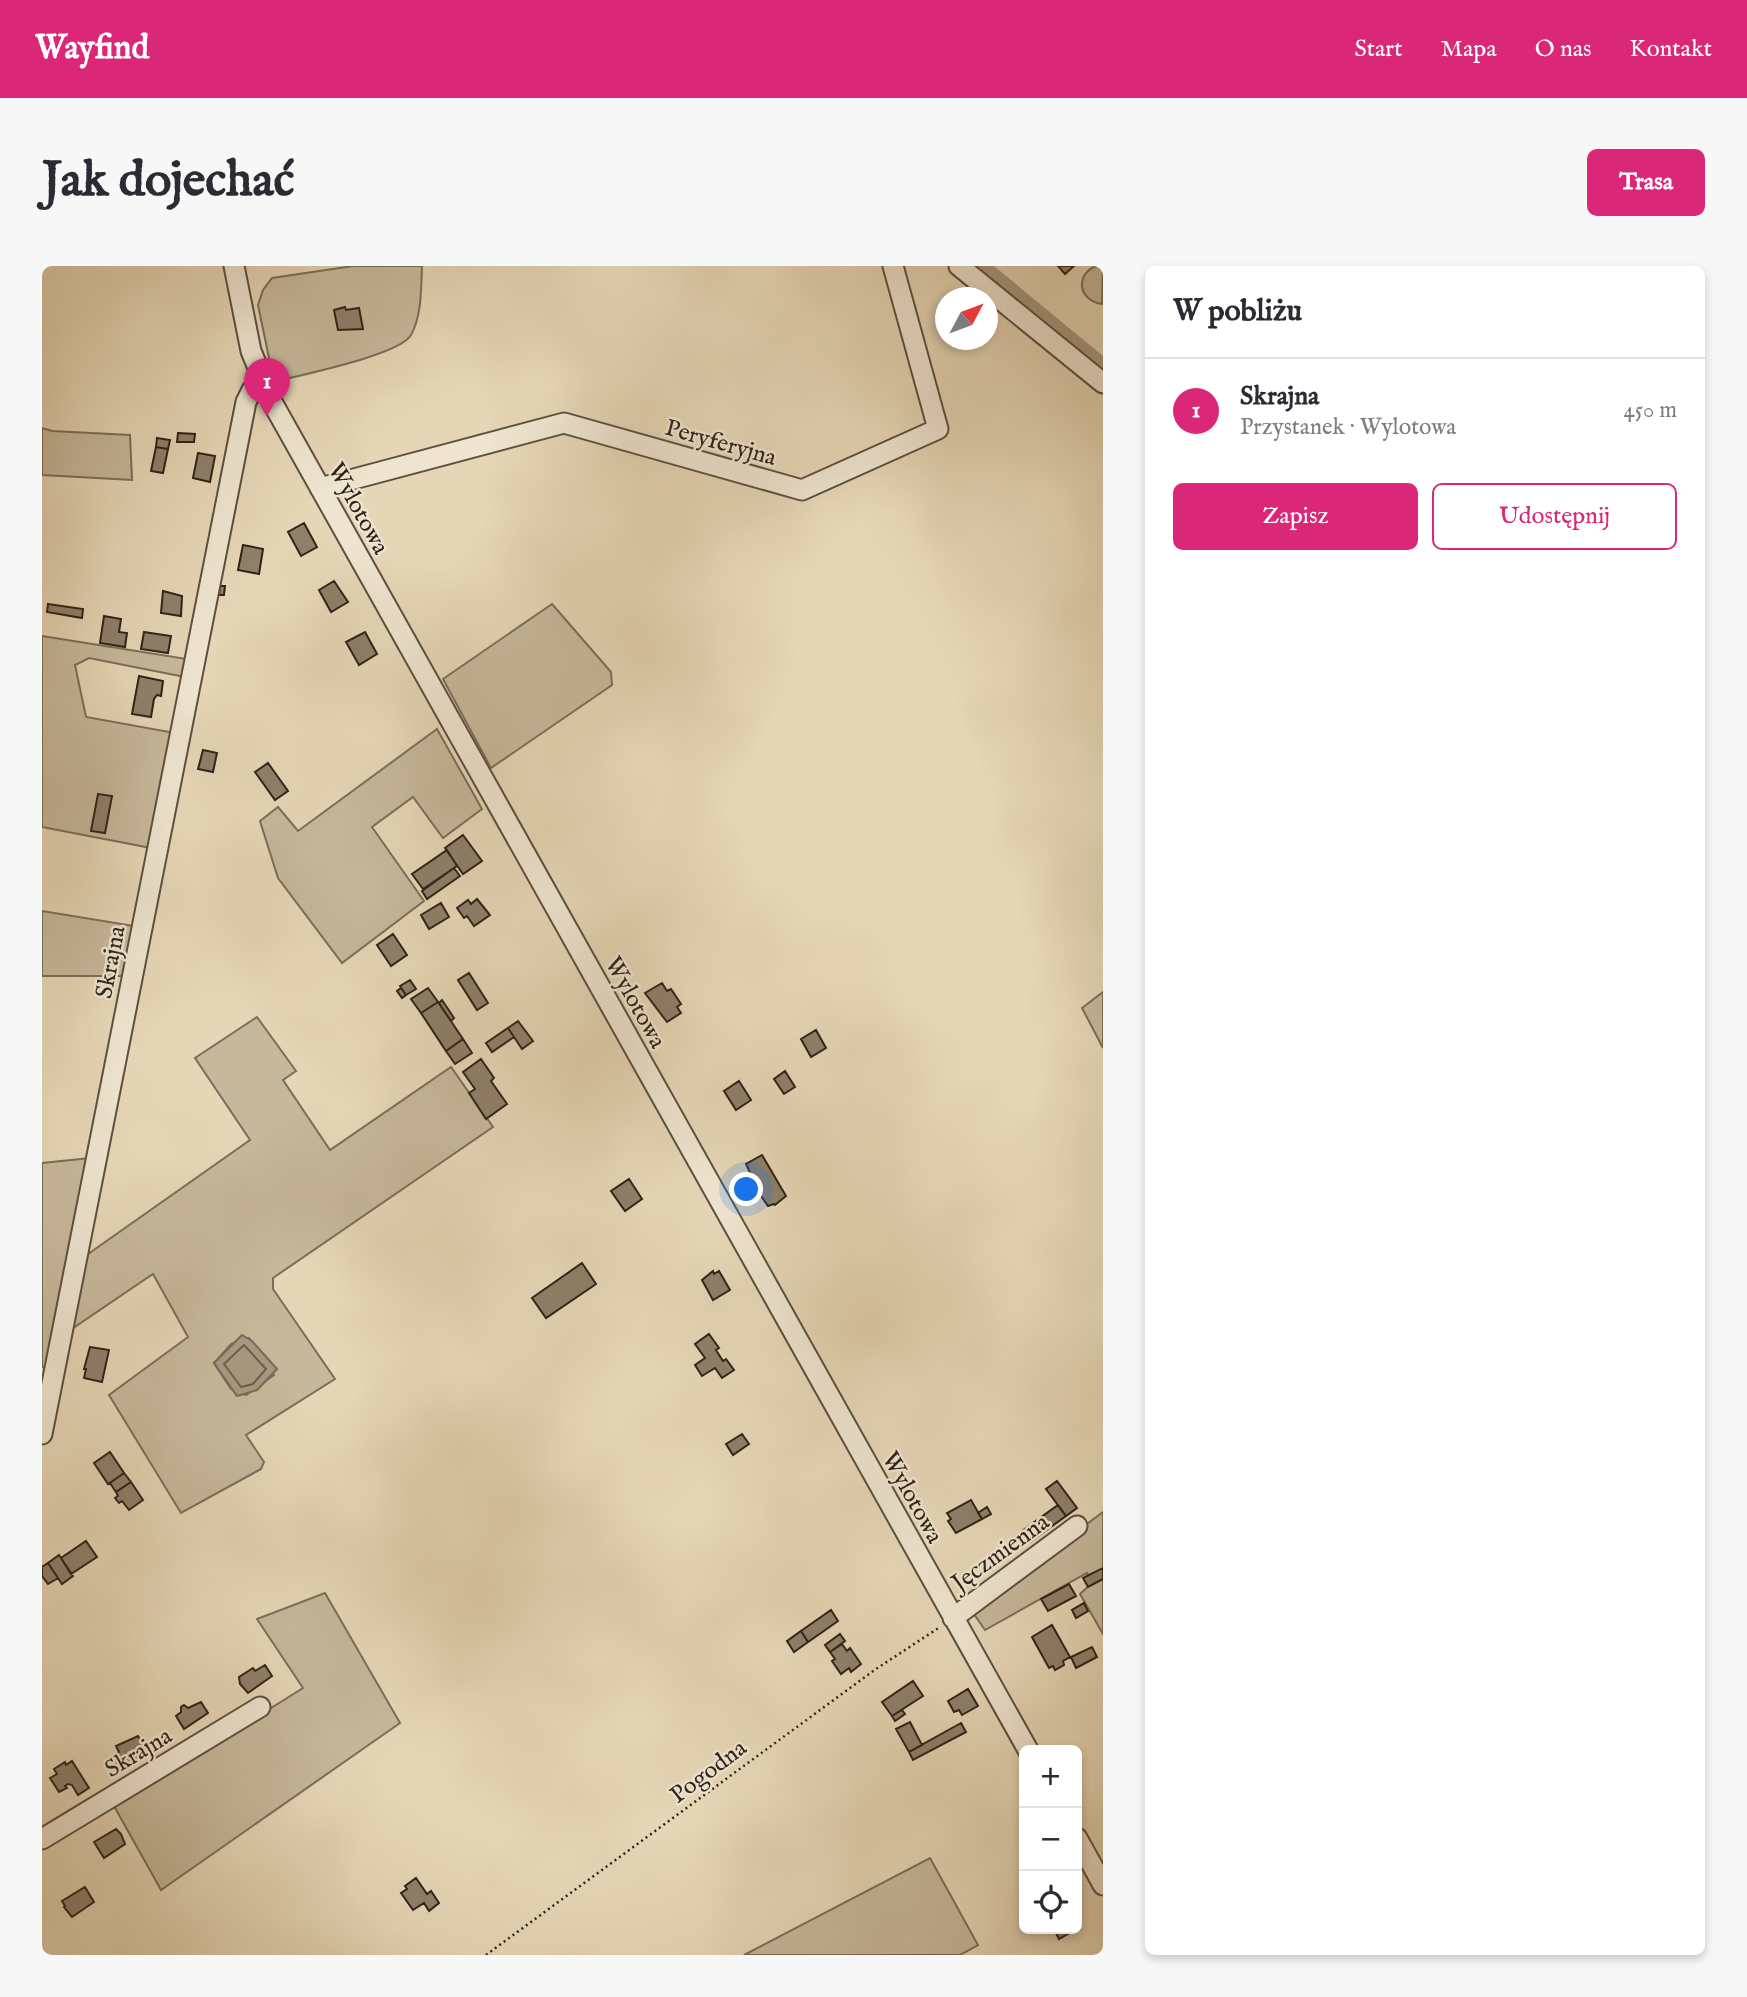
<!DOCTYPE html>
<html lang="pl">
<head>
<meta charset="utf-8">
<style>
  :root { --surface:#fff; --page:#f7f7f7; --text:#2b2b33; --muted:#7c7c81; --line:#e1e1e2; --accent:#db2777 }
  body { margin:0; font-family:"IM FELL English",serif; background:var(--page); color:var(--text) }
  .controls { position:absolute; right:21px; bottom:21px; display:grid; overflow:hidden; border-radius:10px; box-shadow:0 4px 10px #0003 }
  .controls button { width:63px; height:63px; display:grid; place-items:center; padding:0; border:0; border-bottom:2px solid var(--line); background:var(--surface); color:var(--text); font:35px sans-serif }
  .compass { position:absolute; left:893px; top:21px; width:63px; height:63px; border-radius:50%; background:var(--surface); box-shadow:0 4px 10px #0003; rotate:49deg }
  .you { position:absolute; left:705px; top:924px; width:24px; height:24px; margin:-18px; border:5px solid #fff; border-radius:50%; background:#1a73e8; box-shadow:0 0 0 10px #1a73e833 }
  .badge { display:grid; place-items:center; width:46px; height:46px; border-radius:50%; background:var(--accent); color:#fff; font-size:23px; font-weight:700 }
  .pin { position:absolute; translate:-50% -58px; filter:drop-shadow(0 2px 4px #0008) }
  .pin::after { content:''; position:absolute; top:37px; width:24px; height:21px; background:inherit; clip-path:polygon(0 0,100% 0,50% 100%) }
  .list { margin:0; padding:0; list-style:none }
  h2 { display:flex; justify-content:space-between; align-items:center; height:91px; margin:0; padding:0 28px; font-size:30px }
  h2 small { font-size:23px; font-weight:400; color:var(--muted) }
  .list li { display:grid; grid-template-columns:46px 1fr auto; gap:21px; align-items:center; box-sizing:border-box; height:105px; padding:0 28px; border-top:2px solid var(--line) }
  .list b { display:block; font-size:26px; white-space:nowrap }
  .list p { margin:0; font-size:23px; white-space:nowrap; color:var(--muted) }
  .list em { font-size:23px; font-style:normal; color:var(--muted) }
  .actions { display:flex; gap:14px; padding:21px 28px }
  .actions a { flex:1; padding:16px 0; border:2px solid var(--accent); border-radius:10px; text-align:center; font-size:24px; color:var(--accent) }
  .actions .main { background:var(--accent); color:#fff }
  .icon { flex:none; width:38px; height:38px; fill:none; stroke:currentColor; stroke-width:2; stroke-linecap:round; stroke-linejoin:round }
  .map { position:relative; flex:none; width:1061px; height:1689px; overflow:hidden; border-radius:10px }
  header { display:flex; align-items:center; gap:42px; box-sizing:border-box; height:98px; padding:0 35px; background:var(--accent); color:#fff }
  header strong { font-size:33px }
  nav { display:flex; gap:38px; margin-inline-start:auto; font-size:24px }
  .intro { display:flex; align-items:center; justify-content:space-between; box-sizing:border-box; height:168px; padding:0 42px }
  h1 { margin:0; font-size:49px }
  .button { padding:18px 32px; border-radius:10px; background:var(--accent); color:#fff; font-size:24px; font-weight:700 }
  main { display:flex; gap:42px; padding:0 42px }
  aside { flex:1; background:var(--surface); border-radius:10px; box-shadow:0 4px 10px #0003 }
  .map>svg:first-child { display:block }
  .green { fill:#c6b89a; stroke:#7a6e5a; stroke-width:2; fill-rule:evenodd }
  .water { fill:#a79980; stroke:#776a57; stroke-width:2 }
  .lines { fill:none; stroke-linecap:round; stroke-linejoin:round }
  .shore { stroke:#6b5e4c; stroke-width:2 }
  .canal { stroke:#a79980; stroke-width:14 }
  .building { fill:#8e806a; stroke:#2f2319; stroke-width:2 }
  .minor-casing { stroke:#5c5040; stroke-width:23 }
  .path { stroke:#2f2319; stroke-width:2.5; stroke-dasharray:2 3.5; stroke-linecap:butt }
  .minor { stroke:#eee4cf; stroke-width:19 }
  .labels { text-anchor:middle; stroke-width:5; stroke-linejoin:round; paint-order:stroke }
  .street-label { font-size:24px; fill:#2f2319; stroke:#eee4cf }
</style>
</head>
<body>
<header>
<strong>Wayfind</strong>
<nav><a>Start</a><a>Mapa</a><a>O nas</a><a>Kontakt</a></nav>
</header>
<div class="intro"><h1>Jak dojechać</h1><a class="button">Trasa</a></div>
<main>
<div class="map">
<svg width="1061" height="1689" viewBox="0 0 1061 1689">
  <rect width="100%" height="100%" fill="#e5d6b5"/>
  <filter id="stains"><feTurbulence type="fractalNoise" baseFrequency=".00286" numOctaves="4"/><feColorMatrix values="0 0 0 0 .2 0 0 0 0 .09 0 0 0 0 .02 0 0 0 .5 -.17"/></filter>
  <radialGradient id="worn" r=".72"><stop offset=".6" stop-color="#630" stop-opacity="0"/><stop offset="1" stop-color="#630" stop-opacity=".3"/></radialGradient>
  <!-- green -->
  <path class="green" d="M311,0H380C379,22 380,49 369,69C358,89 258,109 232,116L216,39L221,24L230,12Z
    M1054,0H1061L1060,38C1037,35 1032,9 1054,0Z
    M0,162L10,165L88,169L90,214L0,209Z
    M510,338L569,406L570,419L449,502L401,413Z
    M0,370L145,393L143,411L47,392L33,399L44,451L133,467L109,582L0,561Z
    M395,463L440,543L401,572L371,531L330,561L382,635L300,697L236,612L218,555L236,541L256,565Z
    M0,645L92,660L83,710H0Z
    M1061,726V782L1040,742Z
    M215,751L254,805L241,814L288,884L409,801L451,861L231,1012V1023L293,1113L204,1169L222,1196L219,1203L139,1247L67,1129L146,1071L111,1008L27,1065L9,1101H0V897L49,892L31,988H46L208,874L153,792ZM207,1072L232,1109L204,1129L189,1123L172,1097L189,1078Z
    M1061,1246V1368L1038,1328L1050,1317L1045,1307L943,1364L932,1348L948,1330Z
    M283,1327L358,1457L119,1624L72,1540L261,1422L215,1353Z
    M888,1592L936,1679L918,1689H702Z"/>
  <!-- water -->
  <path class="water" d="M200,1069L210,1075L235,1103L215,1124L195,1130L172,1097Z"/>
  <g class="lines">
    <!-- shore -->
    <path class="shore" d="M202,1079L224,1103L211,1118L199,1121L182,1098Z"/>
    <!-- canal -->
    <path class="canal" d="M941,0L1061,99"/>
  </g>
  <!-- building -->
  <path class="building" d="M1016,0H1032L1023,8Z
    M303,41L304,44L317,42L321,63L296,64L292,44Z
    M136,167L153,168L152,176H135Z
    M115,172L128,174L126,183L114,181Z
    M114,181L126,183L121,207L109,205Z
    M156,187L173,190L168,216L151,212Z
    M262,257L275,281L259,290L246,266Z
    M201,279L221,283L217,308L196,304Z
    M292,315L306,336L289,346L277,324Z
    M178,320H183L182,329H177Z
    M121,325L140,330L139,350L119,347Z
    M6,338L41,343L40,352L5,346Z
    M62,350L79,353L77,366L85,367L83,381L58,377Z
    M102,366L129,370L126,387L99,383Z
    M323,366L335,388L317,399L304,376Z
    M97,410L121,415L119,430L115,429L112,433L109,451L90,448Z
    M161,484L175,487L171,506L156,503Z
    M226,497L246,525L233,534L213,506Z
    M56,528L70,530L63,567L49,565Z
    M421,569L440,595L421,608L403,582Z
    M405,584L415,600L381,623L370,608Z
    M412,602L418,610L385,633L380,625Z
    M435,633L448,649L432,660L425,650L422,652L415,642L426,634L429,638Z
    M399,637L407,651L387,663L379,649Z
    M351,668L365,689L349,700L335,679Z
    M427,707L446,737L435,744L416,714Z
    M368,714L374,723L364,729L358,720Z
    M620,717L625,725L629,723L639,738L635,741L639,747L625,756L603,727Z
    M359,722L364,729L360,732L355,725Z
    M386,722L396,736L379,747L369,733Z
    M400,734L412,752L409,755L397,737Z
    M396,736L421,773L404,785L379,747Z
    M476,755L491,775L480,783L466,762Z
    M466,762L472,771L450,786L444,777Z
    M774,764L784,782L769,791L759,773Z
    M421,773L430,787L413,798L404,785Z
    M439,793L452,812L449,815L465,838L444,853L427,827L433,823L421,806Z
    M743,805L753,821L742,828L732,813Z
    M697,815L709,834L694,844L682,825Z
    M720,889L744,930L733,939L732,938L726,940L719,930L704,898Z
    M587,913L600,933L583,945L569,925Z
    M540,997L554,1018L504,1052L490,1032Z
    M671,1005L672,1008L677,1005L688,1024L671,1034L660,1014Z
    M667,1068L677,1082L674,1084L681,1095L684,1093L692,1104L680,1112L673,1102L660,1110L653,1099L663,1092L653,1078Z
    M48,1081L67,1084L60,1116L42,1112L44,1103H42Z
    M700,1168L707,1178L691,1189L684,1178Z
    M68,1186L82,1207L66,1218L52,1197Z
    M82,1207L89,1216L74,1226L68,1217Z
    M1015,1215L1035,1242L1024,1250L1004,1223Z
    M89,1216L101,1234L87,1244L80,1235L77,1237L73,1232L76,1230L74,1226Z
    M929,1234L940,1253L914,1267L906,1255L909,1253L905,1247Z
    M1016,1239L1024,1250L988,1276L980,1265Z
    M945,1241L949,1248L940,1253L936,1247Z
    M44,1275L55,1291L29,1308L19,1292Z
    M17,1289L31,1310L20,1318L6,1297Z
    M6,1297L16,1312L6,1318L0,1310V1301Z
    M1061,1302V1313L1046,1321L1041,1312Z
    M1027,1318L1034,1330L1006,1345L999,1333Z
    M1042,1337L1046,1345L1034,1352L1030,1344Z
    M789,1344L796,1355L766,1376L759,1365Z
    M1010,1359L1028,1391L1021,1395L1022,1399L1013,1404L1011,1400L1007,1402L990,1371Z
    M759,1365L766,1376L752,1386L745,1375Z
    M798,1368L803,1375L788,1386L783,1379Z
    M800,1378L805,1385L808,1382L819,1398L809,1406L807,1402L799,1408L790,1395L793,1393L788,1386Z
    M1050,1381L1055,1391L1034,1402L1029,1391Z
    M223,1399L230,1410L206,1427L198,1418L197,1411L211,1402L213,1405Z
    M871,1415L881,1430L850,1450L840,1436Z
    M926,1423L936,1440L920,1449L917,1444L912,1446L906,1435Z
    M159,1436L166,1447L142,1463L134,1450L139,1446V1441L142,1439L146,1442Z
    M860,1444L863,1448L853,1455L850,1450Z
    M868,1456L880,1479L867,1486L854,1463Z
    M919,1457L924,1466L871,1494L867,1486Z
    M96,1470L105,1485L78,1502L71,1493V1490L77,1486L74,1480Z
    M30,1495L47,1522L36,1529L30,1519L26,1518L23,1520L25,1522L17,1526L8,1512L15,1508L12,1503L23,1496L24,1499Z
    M74,1563L79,1568L83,1578L62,1592L52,1576Z
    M374,1612L385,1628L389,1625L397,1637L387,1645L382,1637L371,1644L359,1627L365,1623L363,1620Z
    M43,1621L52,1636L30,1651L22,1641L23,1640L20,1635Z
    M1035,1656L1038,1661L1017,1673L1012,1663H1035Z"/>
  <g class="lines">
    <defs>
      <path id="minor" d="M192,0L209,85L230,136L986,1484
        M917,0L1061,117
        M278,222L522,157L760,224L896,163L851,0
        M0,1168L204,136L210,124L221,117
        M911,1352L1035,1260
        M1035,1572L1061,1619
        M0,1573L218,1441"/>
    </defs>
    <!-- minor casing -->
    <use href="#minor" class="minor-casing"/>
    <!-- path -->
    <path class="path" d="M444,1689L834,1403L898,1361"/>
    <!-- minor -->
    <use href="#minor" class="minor"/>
  </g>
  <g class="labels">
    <!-- street labels -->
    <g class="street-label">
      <text transform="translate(679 176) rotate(16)" y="8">Peryferyjna</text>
      <text transform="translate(317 242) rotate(61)" y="8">Wylotowa</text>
      <text transform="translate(68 696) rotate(-79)" y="8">Skrajna</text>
      <text transform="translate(594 736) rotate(61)" y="8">Wylotowa</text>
      <text transform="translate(871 1231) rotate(61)" y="8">Wylotowa</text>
      <text transform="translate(958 1286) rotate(-36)" y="8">Jęczmienna</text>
      <text transform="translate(96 1486) rotate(-31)" y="8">Skrajna</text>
      <text transform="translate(666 1505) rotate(-37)" y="8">Pogodna</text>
    </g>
  </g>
  <rect width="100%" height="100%" filter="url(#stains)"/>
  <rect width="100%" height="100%" fill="url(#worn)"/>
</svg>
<div class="controls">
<button>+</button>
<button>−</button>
<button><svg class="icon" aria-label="locate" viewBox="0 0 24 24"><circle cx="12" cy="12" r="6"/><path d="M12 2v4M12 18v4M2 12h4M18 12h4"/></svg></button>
</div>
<svg class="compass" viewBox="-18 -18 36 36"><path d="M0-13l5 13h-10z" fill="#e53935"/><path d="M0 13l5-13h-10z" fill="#7c7c81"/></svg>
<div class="you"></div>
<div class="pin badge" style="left:225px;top:150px">1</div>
</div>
<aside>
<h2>W pobliżu<small></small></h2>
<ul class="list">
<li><span class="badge">1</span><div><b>Skrajna</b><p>Przystanek · Wylotowa</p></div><em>450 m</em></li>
</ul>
<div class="actions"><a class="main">Zapisz</a><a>Udostępnij</a></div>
</aside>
</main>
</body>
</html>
